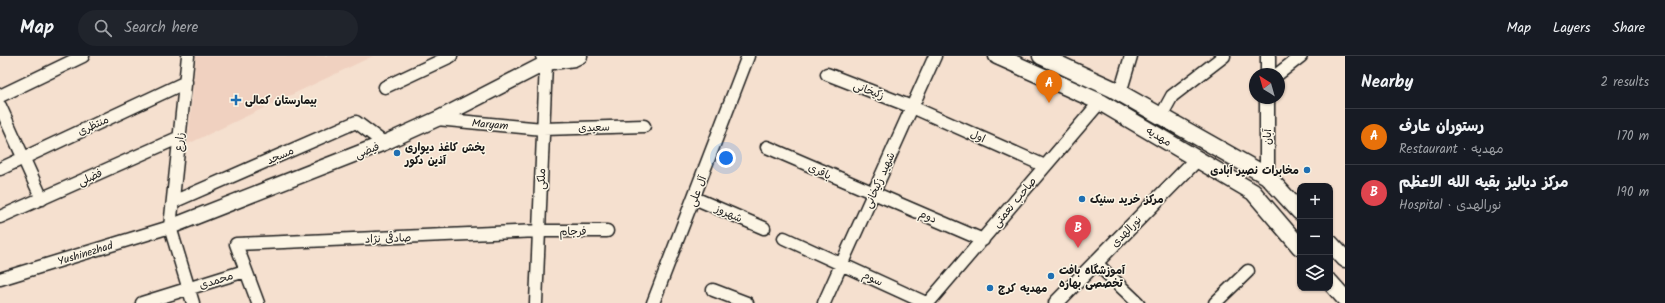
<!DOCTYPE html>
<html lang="en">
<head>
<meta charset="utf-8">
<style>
  :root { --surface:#171b24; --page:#20242c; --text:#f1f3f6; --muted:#9ea1a6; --line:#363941; --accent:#0b8043 }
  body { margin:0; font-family:Kalam,"Playpen Sans Arabic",sans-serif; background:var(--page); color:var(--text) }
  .controls { position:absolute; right:12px; bottom:12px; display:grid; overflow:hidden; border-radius:8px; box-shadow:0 1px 3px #0004 }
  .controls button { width:36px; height:36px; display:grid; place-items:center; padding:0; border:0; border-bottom:1px solid var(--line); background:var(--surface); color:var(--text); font:20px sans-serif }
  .compass { position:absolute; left:1249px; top:12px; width:36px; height:36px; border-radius:50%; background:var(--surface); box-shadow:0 1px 3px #0004; rotate:323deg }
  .you { position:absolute; left:726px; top:102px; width:14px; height:14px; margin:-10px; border:3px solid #fff; border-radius:50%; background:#1a73e8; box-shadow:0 0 0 6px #1a73e833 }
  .badge { display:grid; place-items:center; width:26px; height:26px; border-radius:50%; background:var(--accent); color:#fff; font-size:13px; font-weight:700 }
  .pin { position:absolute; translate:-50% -33px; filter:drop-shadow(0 1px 2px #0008) }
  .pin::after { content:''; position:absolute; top:21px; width:14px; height:12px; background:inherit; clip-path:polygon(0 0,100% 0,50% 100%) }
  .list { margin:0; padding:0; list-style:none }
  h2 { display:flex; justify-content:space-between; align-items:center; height:52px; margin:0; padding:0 16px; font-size:17px }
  h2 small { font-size:13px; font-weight:400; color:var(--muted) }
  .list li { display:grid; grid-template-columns:26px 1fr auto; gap:12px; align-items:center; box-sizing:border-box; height:56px; padding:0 16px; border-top:1px solid var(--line) }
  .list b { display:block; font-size:15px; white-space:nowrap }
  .list p { margin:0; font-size:13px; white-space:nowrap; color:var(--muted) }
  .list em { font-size:13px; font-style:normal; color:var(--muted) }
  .icon { flex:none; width:22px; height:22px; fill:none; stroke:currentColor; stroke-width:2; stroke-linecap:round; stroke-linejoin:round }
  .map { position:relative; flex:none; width:1345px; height:247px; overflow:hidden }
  header { display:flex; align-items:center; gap:24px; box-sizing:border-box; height:56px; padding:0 20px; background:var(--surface); border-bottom:1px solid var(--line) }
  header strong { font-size:19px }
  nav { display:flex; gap:22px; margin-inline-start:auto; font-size:14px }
  .search { width:280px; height:36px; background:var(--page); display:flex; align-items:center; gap:10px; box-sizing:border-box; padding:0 14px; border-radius:22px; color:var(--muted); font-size:15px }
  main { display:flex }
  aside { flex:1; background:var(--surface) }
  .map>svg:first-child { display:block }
  .built { fill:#f0d1c0 }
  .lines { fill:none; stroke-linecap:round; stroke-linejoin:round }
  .minor-casing { stroke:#1c1c1c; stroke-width:15 }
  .tertiary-casing { stroke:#1c1c1c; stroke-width:17 }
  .secondary-casing { stroke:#1c1c1c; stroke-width:19 }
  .minor { stroke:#fcf5e5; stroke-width:12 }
  .tertiary { stroke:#fcf5e5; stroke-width:14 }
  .secondary { stroke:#fcf5e5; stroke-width:16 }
  .poi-dot { fill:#1f6fb2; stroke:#fcf5e5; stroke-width:1.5 }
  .labels { text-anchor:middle; stroke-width:3; stroke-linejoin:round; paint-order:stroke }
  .street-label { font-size:11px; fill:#1c1c1c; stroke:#fcf5e5 }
  .poi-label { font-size:11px; font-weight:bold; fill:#1c1c1c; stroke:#fcf5e5; text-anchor:start }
</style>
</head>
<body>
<header>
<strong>Map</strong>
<div class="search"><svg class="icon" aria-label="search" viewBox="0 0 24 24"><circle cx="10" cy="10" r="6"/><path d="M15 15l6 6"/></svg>Search here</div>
<nav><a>Map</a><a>Layers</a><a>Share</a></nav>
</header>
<main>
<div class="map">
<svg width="1345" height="247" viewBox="0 0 1345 247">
  <rect width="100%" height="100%" fill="#f5e0cf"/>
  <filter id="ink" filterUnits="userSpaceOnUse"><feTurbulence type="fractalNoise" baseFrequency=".025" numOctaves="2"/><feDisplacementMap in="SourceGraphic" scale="8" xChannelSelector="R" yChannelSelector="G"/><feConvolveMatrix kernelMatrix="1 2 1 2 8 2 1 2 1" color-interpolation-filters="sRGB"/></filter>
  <g filter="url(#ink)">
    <!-- built -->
    <path class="built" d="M196,0H373L188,88Z"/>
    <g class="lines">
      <defs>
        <path id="minor" d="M188,0L170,171L193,247
          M827,18L912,51L1045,110
          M1278,18L1301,0
          M385,31L451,0
          M1120,37L1131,0
          M0,40L83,0
          M0,50L42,143
          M1161,60L1172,40L1224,0
          M437,63L543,73L644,70
          M767,91L983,184
          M0,113L186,26
          M694,142L764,172
          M173,146L356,66L384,87
          M0,161L180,81
          M784,182L926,247
          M1095,206L1138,247
          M0,223L170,171
          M713,234L747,247
          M142,247L245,215
          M258,247L236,188L540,175H607
          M536,247L546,7L542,0
          M653,247L748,0
          M824,247L935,0
          M928,247L1100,46
          M1215,247L1248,215"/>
        <path id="tertiary" d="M546,7L574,3L580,0
          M1268,18V0
          M1267,120V42
          M170,171L384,87L437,63L546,7L556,0
          M1056,247L1197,103"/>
        <path id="secondary" d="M997,0L1100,46L1253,136L1300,191
          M1041,0L1113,33L1267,120L1300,156
          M1330,187L1345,203
          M1330,226L1345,243"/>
      </defs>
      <!-- minor casing -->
      <use href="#minor" class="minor-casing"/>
      <!-- tertiary casing -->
      <use href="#tertiary" class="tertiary-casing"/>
      <!-- secondary casing -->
      <use href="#secondary" class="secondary-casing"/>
      <!-- minor -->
      <use href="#minor" class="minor"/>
      <!-- tertiary -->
      <use href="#tertiary" class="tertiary"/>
      <!-- secondary -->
      <use href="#secondary" class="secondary"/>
    </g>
  </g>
  <!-- markers -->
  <g class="poi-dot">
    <path d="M234 38h4v4h4v4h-4v4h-4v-4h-4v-4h4z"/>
    <circle cx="397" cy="97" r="4"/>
    <circle cx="1307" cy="114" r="4"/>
    <circle cx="1082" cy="143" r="4"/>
    <circle cx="1051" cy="220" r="4"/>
    <circle cx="990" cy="232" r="4"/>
  </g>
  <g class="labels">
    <!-- street labels -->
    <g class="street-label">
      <text transform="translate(869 34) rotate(21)" y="4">زکیخانی</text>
      <text transform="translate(490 68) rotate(5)" y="4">Maryam</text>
      <text transform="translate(93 69) rotate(-25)" y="4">منتظری</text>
      <text transform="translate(594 71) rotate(-2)" y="4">سعیدی</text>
      <text transform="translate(978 80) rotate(24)" y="4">اول</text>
      <text transform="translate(1159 80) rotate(31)" y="4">مهدیه</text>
      <text transform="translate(1267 81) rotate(-89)" y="4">آبان</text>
      <text transform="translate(179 86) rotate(-84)" y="4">زارع</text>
      <text transform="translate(367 94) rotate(-22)" y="4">فیضی</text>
      <text transform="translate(280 99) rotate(-24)" y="4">مسجد</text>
      <text transform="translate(820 115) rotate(24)" y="4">باقری</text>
      <text transform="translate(90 121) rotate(-24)" y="4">فضلی</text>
      <text transform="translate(541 123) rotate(-89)" y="4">ملکی</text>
      <text transform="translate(879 124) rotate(-66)" y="4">شهید زکیخانی</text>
      <text transform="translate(697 135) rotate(-69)" y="4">آل علی</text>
      <text transform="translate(1014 146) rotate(-50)" y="4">صاحب نعمتی</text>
      <text transform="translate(729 157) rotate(24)" y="4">شهروز</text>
      <text transform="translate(928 160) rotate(22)" y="4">دوم</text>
      <text transform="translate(573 175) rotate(-1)" y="4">فرجام</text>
      <text transform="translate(1126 175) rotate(-46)" y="4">نورالهدی</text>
      <text transform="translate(388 182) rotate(-2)" y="4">صادقی نژاد</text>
      <text transform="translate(85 197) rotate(-17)" y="4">Yushinezhad</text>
      <text transform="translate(873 222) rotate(25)" y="4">سوم</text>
      <text transform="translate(216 224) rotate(-17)" y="4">محمدی</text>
    </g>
    <!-- poi labels -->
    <g class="poi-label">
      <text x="245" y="48">بیمارستان کمالی</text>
      <text x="405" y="95">پخش کاغذ دیواری<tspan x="405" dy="13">آذین دکور</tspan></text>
      <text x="1299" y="118" text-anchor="end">مخابرات نصیر آبادی</text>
      <text x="1090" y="147">مرکز خرید سنیک</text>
      <text x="1059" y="218">آموزشگاه بافت<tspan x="1059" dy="13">تخصصی بهاره</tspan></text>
      <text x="998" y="236">مهدیه کرج</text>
    </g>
  </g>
</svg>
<div class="controls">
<button>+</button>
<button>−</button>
<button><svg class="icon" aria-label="layers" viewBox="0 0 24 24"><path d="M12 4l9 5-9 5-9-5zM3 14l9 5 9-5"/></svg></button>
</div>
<svg class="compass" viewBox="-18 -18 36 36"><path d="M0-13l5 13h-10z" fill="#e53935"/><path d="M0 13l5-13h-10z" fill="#9ea1a6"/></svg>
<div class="you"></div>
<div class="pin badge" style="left:1049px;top:47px;background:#e8710a">A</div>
<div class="pin badge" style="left:1078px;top:192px;background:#e0444e">B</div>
</div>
<aside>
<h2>Nearby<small>2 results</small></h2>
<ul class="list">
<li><span class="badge" style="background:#e8710a">A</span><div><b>رستوران عارف</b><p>Restaurant · مهدیه</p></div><em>170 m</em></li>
<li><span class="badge" style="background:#e0444e">B</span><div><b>مرکز دیالیز بقیه الله الاعظم</b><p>Hospital · نورالهدی</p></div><em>190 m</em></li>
</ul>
</aside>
</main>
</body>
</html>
